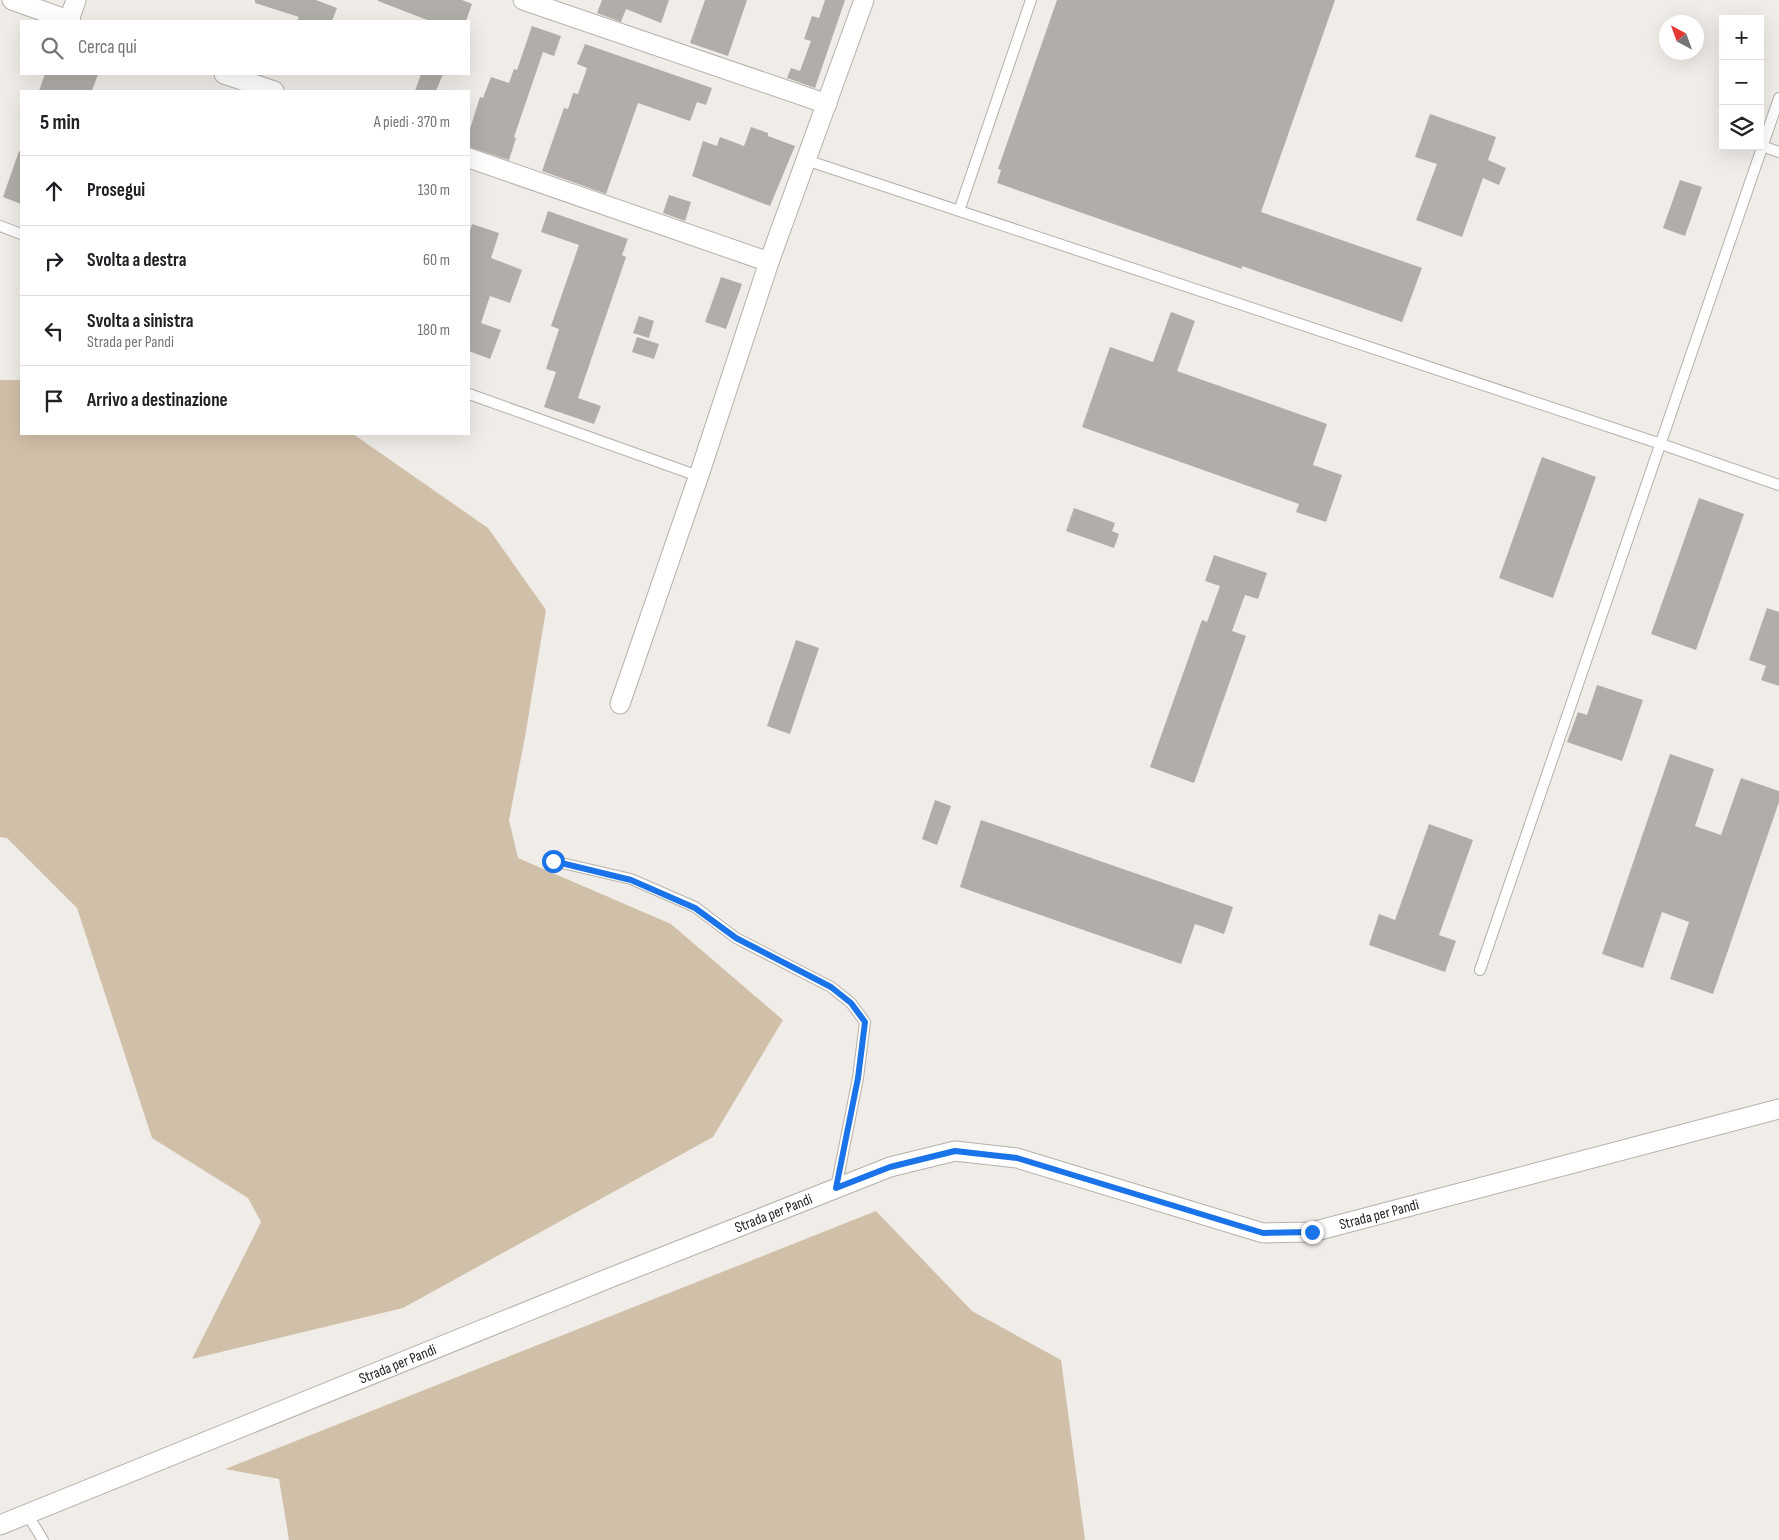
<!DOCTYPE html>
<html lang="it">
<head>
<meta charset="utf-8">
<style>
  :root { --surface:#fff; --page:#f2f2f2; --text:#202124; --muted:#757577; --line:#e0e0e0 }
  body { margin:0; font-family:"Sofia Sans Condensed",sans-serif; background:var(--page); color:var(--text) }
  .controls { position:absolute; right:15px; top:15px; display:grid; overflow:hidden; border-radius:0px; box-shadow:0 5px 20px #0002 }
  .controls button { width:45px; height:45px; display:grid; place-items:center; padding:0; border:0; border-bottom:1px solid var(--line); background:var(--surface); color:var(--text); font:25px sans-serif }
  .compass { position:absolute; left:1659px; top:15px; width:45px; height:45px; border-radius:50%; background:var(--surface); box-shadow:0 5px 20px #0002; rotate:319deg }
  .stop { position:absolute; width:15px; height:15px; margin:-11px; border:4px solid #1a73e8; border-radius:50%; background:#fff }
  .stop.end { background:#1a73e8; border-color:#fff; box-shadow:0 1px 5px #0008 }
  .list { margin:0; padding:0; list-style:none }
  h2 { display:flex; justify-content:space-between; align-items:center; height:65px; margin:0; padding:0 20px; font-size:21px }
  h2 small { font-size:16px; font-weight:400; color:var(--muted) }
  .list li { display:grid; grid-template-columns:32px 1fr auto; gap:15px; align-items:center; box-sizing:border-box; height:70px; padding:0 20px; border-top:1px solid var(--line) }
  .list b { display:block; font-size:19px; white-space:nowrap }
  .list p { margin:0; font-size:16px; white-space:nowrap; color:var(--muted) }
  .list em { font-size:16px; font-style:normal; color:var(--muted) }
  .icon { flex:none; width:28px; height:28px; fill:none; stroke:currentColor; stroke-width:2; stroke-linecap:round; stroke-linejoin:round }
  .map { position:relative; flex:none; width:1779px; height:1540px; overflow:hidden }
  .search { position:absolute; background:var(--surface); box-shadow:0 5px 20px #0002; left:20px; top:20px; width:450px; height:55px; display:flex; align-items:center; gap:12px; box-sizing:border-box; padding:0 18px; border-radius:0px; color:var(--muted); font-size:19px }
  .panel { position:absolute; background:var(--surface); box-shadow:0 5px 20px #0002; left:20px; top:90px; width:450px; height:345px; border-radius:0px }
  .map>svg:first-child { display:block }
  .green { fill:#d1c0a9 }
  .building { fill:#b1ada8 }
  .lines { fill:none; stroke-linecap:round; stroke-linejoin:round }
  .lane-casing { stroke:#b5b1ac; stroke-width:12 }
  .street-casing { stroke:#b5b1ac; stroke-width:21 }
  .lane { stroke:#fff; stroke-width:10 }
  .street { stroke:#fff; stroke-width:19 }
  .route { stroke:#1a73e8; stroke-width:6 }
  .labels { text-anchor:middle; stroke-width:4; stroke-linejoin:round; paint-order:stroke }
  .street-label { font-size:15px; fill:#242321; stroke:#fefaf5 }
</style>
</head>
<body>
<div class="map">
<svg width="1779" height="1540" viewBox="0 0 1779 1540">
  <rect width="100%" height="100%" fill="#f0ece7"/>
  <!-- green -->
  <path class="green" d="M0,380H21V434H353L488,528L546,610L525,737L509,820L518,858L671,924L783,1020L713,1137L403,1308L192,1359L261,1222L248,1198L152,1138L77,908L7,838L0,837Z
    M876,1211L972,1311L1061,1360L1085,1540H289L279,1479L225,1469Z"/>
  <!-- building -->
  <path class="building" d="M255,0H316L337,8L332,21H297L299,17L255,3Z
    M378,0H462L472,4L466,21H430L378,1Z
    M602,0H669L661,23L626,9L621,22L597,13Z
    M705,0H747L728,56L690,43Z
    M825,0H845L815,88L787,78L791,68L800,71L811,41L804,39L812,16L819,18Z
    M1057,0H1335L1261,212L1422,268L1402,322L1242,266V269L997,183L1001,170L998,169Z
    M532,26L561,36L554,56L543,52L514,137L516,138L509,160L469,147V132L480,97L483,98L491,77L509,83L514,69L517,70Z
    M585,44L712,88L706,105L697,102L690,121L638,103L606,194L542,171L564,108L568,109L573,93L578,94L587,68L577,64Z
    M45,74H98L92,91H39Z
    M421,74H443L436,91H415Z
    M1430,114L1496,137L1488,160L1506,168L1499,185L1483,178L1462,237L1416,220L1437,164L1415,157Z
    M751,127L768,133V136L795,146L770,206L692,176L703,141L717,146L720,137L744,146Z
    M19,151L21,152V204L3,197Z
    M1680,180L1702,187L1685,236L1663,228Z
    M669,195L691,202L685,221L663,213Z
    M548,211L628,239L622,255L626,257L578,398L601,406L594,424L544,407L556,372L546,369L559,329L551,326L579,245L541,232Z
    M472,224L499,233L491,258L522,270L510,303L490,296L481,323L501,330L490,359L469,351V234Z
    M721,277L742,284L726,329L705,322Z
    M1171,312L1195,321L1177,371L1327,424L1313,465L1342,475L1326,522L1296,512L1299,504L1082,427L1110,347L1153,362Z
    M639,316L654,321L649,338L633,333Z
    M637,337L659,344L654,359L632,352Z
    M1542,457L1596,477L1553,598L1499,578Z
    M1699,498L1744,514L1696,650L1651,634Z
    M1074,508L1115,523L1112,531L1119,534L1114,548L1066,531Z
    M1214,555L1267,573L1258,599L1245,595L1232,631L1246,636L1194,783L1150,767L1202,620L1207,622L1220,586L1205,581Z
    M1767,608L1779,612V686L1761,680L1766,666L1749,660Z
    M796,640L819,648L790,734L767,726Z
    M1597,685L1643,700L1622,761L1567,742L1578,712L1587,715Z
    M1670,754L1714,769L1695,826L1721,835L1741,778L1779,791V802L1713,994L1670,979L1689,922L1662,912L1643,968L1602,954Z
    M935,800L951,806L937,845L922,839Z
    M981,820L1233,907L1224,934L1195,924L1181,964L960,887Z
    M1429,824L1473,840L1439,935L1456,941L1445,972L1369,945L1379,914L1395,920Z"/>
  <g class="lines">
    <defs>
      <path id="lane" d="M1762,146L1779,152
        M806,160L1661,444L1779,485
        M959,211L1031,0
        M0,226L21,234
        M469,394L698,476
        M553,861L631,879L695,907L736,938L831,987L851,1003L865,1022L858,1078L836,1188
        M1480,970L1779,98
        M27,1514L43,1540"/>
      <g id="street">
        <path d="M12,0L71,21"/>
        <path d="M523,0L827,104"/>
        <path d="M69,20L76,0"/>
        <path d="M224,74L274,91"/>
        <path d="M469,158L769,262"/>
        <path d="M620,704L701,469L769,262L864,0"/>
        <path id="s1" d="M0,1525L612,1277L890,1167L955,1151L1017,1158L1263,1233L1312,1232L1779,1109"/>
      </g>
    </defs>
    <!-- lane casing -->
    <use href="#lane" class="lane-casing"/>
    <!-- street casing -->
    <use href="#street" class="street-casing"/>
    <!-- lane -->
    <use href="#lane" class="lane"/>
    <!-- street -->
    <use href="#street" class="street"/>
  </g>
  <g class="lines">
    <!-- route -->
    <path class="route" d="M553,861L631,880L695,908L736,938L831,987L851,1003L865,1022L858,1078L836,1188L890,1167L955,1151L1017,1158L1263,1233L1312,1232"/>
  </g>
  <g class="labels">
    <!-- street labels -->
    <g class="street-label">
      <text dy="5" stroke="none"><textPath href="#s1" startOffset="834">Strada per Pandi</textPath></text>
      <text dy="5" stroke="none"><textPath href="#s1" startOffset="1464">Strada per Pandi</textPath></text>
      <text dy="5" stroke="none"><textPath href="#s1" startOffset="429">Strada per Pandi</textPath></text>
    </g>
  </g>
</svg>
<div class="controls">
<button>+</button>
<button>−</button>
<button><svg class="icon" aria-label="layers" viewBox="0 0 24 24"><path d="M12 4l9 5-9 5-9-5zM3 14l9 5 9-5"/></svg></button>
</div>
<svg class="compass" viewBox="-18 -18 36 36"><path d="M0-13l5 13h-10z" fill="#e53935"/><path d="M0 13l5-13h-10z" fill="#757577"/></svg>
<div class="stop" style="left:553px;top:861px"></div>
<div class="stop end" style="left:1312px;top:1232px"></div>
<div class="search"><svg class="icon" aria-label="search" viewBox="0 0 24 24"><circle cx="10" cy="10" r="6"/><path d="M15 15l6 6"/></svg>Cerca qui</div>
<section class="panel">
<h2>5 min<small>A piedi · 370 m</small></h2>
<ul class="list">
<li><svg class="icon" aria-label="ahead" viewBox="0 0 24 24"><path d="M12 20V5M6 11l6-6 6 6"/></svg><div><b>Prosegui</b></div><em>130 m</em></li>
<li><svg class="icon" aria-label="right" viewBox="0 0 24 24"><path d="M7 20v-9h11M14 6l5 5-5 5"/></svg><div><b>Svolta a destra</b></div><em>60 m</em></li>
<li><svg class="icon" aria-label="left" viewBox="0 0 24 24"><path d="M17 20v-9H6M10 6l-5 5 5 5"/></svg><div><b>Svolta a sinistra</b><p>Strada per Pandi</p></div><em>180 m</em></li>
<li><svg class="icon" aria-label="arrive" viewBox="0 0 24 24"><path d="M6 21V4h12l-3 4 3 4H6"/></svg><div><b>Arrivo a destinazione</b></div></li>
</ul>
</section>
</div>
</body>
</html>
